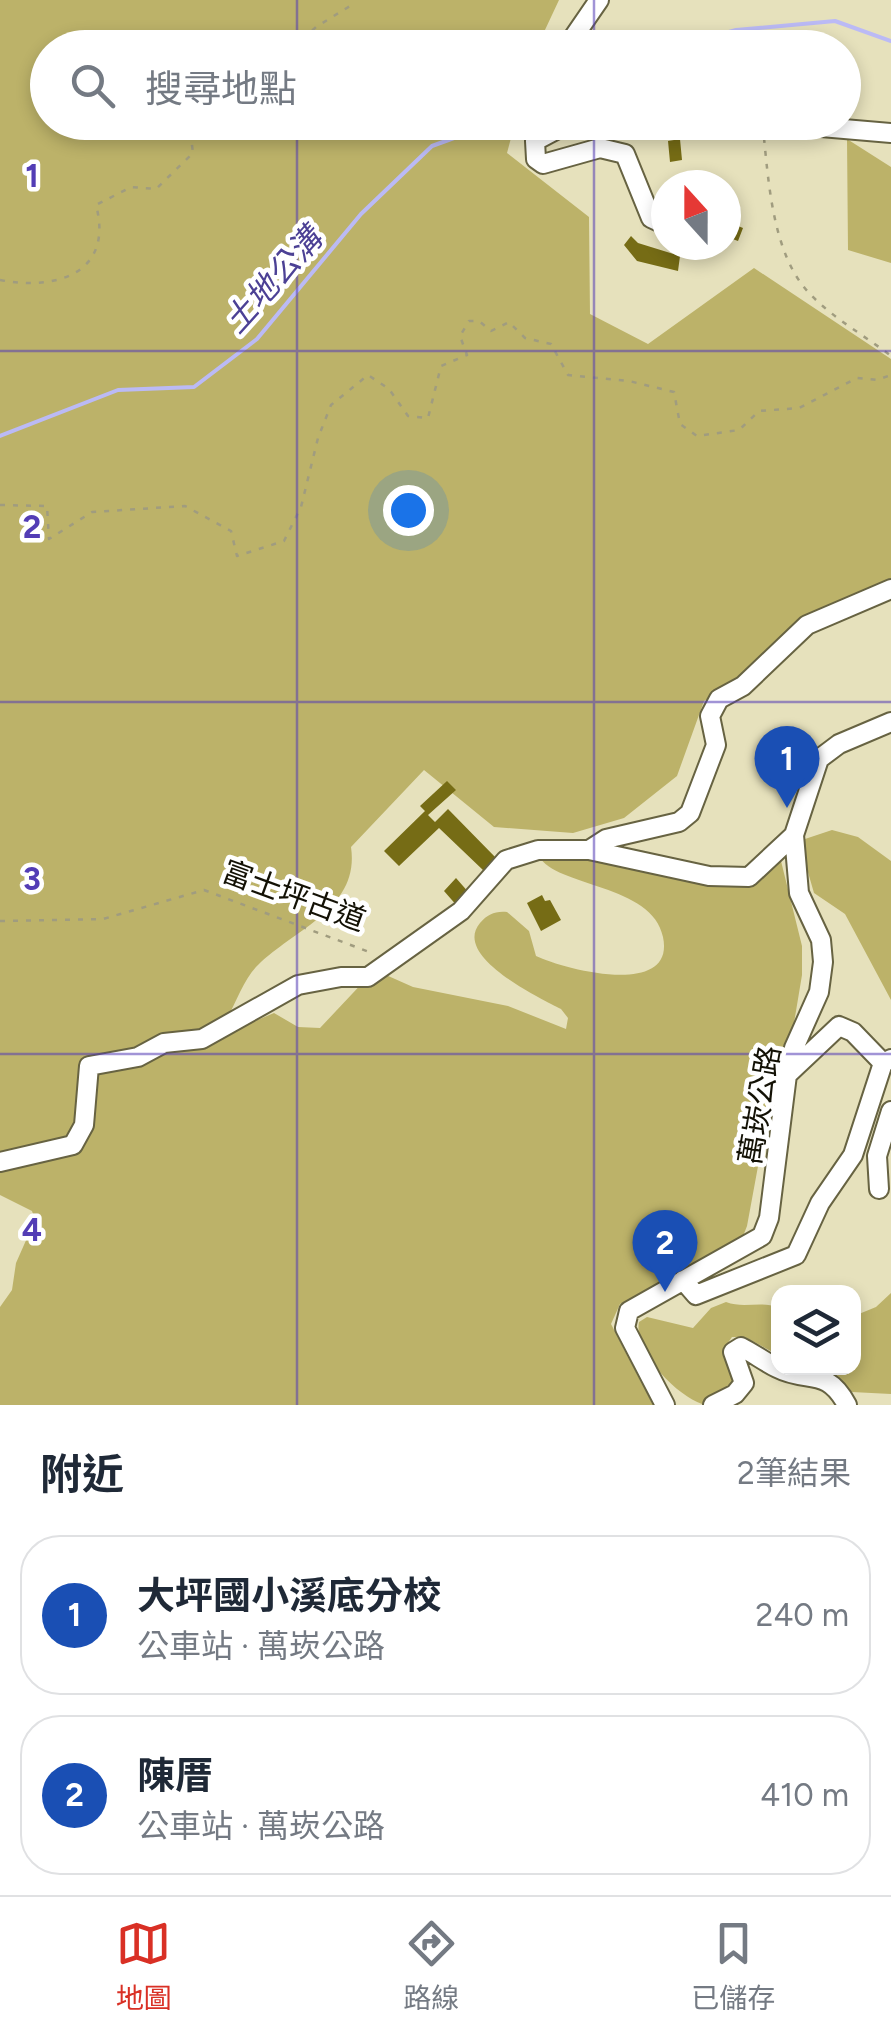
<!DOCTYPE html>
<html lang="zh-TW">
<head>
<meta charset="utf-8">
<style>
  :root { --surface:#fff; --page:#f6f6f7; --text:#1f2937; --muted:#747a83; --line:#e0e1e3; --accent:#d93025 }
  body { margin:0; font-family:Figtree,"Noto Sans TC",sans-serif; background:var(--page); color:var(--text) }
  .controls { position:absolute; right:30px; bottom:30px; display:grid; overflow:hidden; border-radius:20px; box-shadow:0 5px 15px #0003 }
  .controls button { width:90px; height:90px; display:grid; place-items:center; padding:0; border:0; border-bottom:2px solid var(--line); background:var(--surface); color:var(--text); font:50px sans-serif }
  .compass { position:absolute; left:651px; top:170px; width:90px; height:90px; border-radius:50%; background:var(--surface); box-shadow:0 5px 15px #0003; rotate:339deg }
  .you { position:absolute; left:408px; top:510px; width:35px; height:35px; margin:-25px; border:8px solid #fff; border-radius:50%; background:#1a73e8; box-shadow:0 0 0 15px #1a73e833 }
  .badge { display:grid; place-items:center; width:65px; height:65px; border-radius:50%; background:var(--accent); color:#fff; font-size:32px; font-weight:700 }
  .pin { position:absolute; translate:-50% -82px; filter:drop-shadow(0 2px 5px #0008) }
  .pin::after { content:''; position:absolute; top:52px; width:35px; height:30px; background:inherit; clip-path:polygon(0 0,100% 0,50% 100%) }
  .list { margin:0; padding:0; list-style:none }
  h2 { display:flex; justify-content:space-between; align-items:center; height:130px; margin:0; padding:0 40px; font-size:42px }
  h2 small { font-size:32px; font-weight:400; color:var(--muted) }
  .list li { display:grid; grid-template-columns:65px 1fr auto; gap:30px; align-items:center; box-sizing:border-box; height:160px; margin:0 20px 20px; padding:0 20px; border:2px solid var(--line); border-radius:40px }
  .list b { display:block; font-size:38px; white-space:nowrap }
  .list p { margin:0; font-size:32px; white-space:nowrap; color:var(--muted) }
  .list em { font-size:32px; font-style:normal; color:var(--muted) }
  .icon { flex:none; width:55px; height:55px; fill:none; stroke:currentColor; stroke-width:2; stroke-linecap:round; stroke-linejoin:round }
  .map { position:relative; flex:none; width:891px; height:1405px; overflow:hidden }
  .search { position:absolute; background:var(--surface); box-shadow:0 5px 15px #0003; left:30px; right:30px; top:30px; height:110px; display:flex; align-items:center; gap:25px; box-sizing:border-box; padding:0 35px; border-radius:55px; color:var(--muted); font-size:38px }
  .sheet { height:490px; background:var(--surface) }
  nav { display:flex; justify-content:space-around; align-items:center; box-sizing:border-box; height:140px; border-top:2px solid var(--line); background:var(--surface); font-size:28px; color:var(--muted) }
  nav a { display:grid; justify-items:center; gap:5px }
  nav .on { color:var(--accent) }
  .map>svg:first-child { display:block }
  .green { fill:#bcb269 }
  .lines { fill:none; stroke-linecap:round; stroke-linejoin:round }
  .stream { stroke:#bbbaf5; stroke-width:4 }
  .building { fill:#766c15 }
  .minor-casing { stroke:#676342; stroke-width:22 }
  .path { stroke:#a09c7f; stroke-width:2.5; stroke-dasharray:5 8; stroke-linecap:butt }
  .minor { stroke:#fff; stroke-width:18 }
  .grid { fill:none; stroke:#533db5; stroke-width:2.5; stroke-opacity:0.55 }
  .labels { text-anchor:middle; stroke-width:9; stroke-linejoin:round; paint-order:stroke }
  .street-label { font-size:30px; fill:#131105; stroke:#fff }
  .water-label { font-size:32px; font-style:italic; fill:#4c4195; stroke:#fff }
  .grid-label { font-size:32px; text-anchor:middle; font-weight:bold; fill:#533db5; stroke:#fff; stroke-width:9; stroke-linejoin:round; paint-order:stroke }
</style>
</head>
<body>
<div class="map">
<svg width="891" height="1405" viewBox="0 0 891 1405">
  <rect width="100%" height="100%" fill="#e6e1bc"/>
  <!-- green -->
  <path class="green" d="M0,0H559L537,47L48,48V122L515,123L507,153L589,217L590,314L648,344L754,268L891,359V578L800,618L736,682L704,701L677,776L624,818L573,833L494,827L424,770L351,847C360,908 295,929 259,964C245,977 236,1002 227,1019L248,1024L274,1013L298,1027L320,1028L368,977L386,975L413,987L508,1006L566,1029L568,1018L561,1009C538,997 452,956 480,923C488,914 495,911 507,912L529,931L536,956C563,969 676,999 663,937C653,884 555,887 539,856L570,854L734,887L756,880L780,857L802,946V975L794,1023L778,1058L747,1226L740,1244L620,1304L611,1324L653,1405H0V1307L12,1290L16,1263L35,1220L32,1211L0,1195Z
    M847,139L891,167V263L848,250Z
    M832,830L858,837L891,861V1000L845,914L814,893L799,841Z
    M891,1293V1394L852,1392L838,1376L815,1368H854V1316L876,1307Z
    M726,1302C744,1309 763,1300 778,1308V1355L745,1337H732L725,1347L736,1380L702,1404C676,1395 633,1351 639,1322L647,1317L693,1328L711,1308Z"/>
  <g class="lines">
    <!-- stream -->
    <path class="stream" d="M673,48L736,30L835,21L891,41
      M0,436L118,390L194,387L257,339L361,214L432,146L498,122"/>
  </g>
  <!-- building -->
  <path class="building" d="M680,139L682,160L670,162L668,141Z
    M733,224L743,228L738,241L727,237Z
    M631,236L638,243L680,256L678,271L637,261L624,245Z
    M447,781L456,790L428,815L435,822L448,809L497,859L484,871L439,828L399,866L384,851L425,811L420,806Z
    M456,878L470,894L458,907L444,891Z
    M542,895L545,901L550,900L561,920L541,931L527,903Z"/>
  <g class="lines">
    <defs>
      <path id="minor" d="M566,48L599,0
        M571,122L535,141L536,159L543,164L600,148L625,154L651,218L666,225
        M762,122L891,133
        M589,850L606,839L679,822L690,813L716,745L710,716L719,699L743,686L807,625L891,589
        M788,1074L839,1026L853,1032L883,1063L891,1059
        M0,1162L73,1145L84,1125L89,1066L138,1057L164,1043L202,1039L298,985L341,977H368L461,911L506,860L538,850H589L709,876L749,877L794,835
        M879,1189L877,1156L891,1111
        M683,1280L696,1295L796,1255L820,1203L853,1155L883,1063
        M665,1405L625,1328L629,1311L762,1236L769,1218L787,1075L794,1048L819,992L823,962L821,940L799,893L794,835L819,759L839,744L891,722
        M713,1405L735,1394L744,1383L733,1352L741,1347C753,1353 765,1362 777,1368C808,1384 826,1366 847,1405"/>
    </defs>
    <!-- minor casing -->
    <use href="#minor" class="minor-casing"/>
    <!-- path -->
    <path class="path" d="M293,48L316,27L350,6V0
      M764,138C769,188 774,257 810,294C834,319 864,335 891,356
      M0,280C57,291 114,273 96,205L131,187L156,189L193,153L189,122
      M0,505L47,506L49,539L92,512L185,506L231,531L237,556L284,541L301,507L318,438L331,405L368,375L389,389L408,416L428,418L441,366L467,355L460,336L469,321H479L491,331L509,322L525,338L551,344L568,375L629,381L674,392L680,424L697,436L739,430L759,411L799,408L857,378L877,380L891,375
      M0,921L103,919L204,890L372,953"/>
    <!-- minor -->
    <use href="#minor" class="minor"/>
  </g>
  <!-- grid -->
  <path class="grid" d="M297,0V48M594,0V48M297,122V1405M594,122V1405M0,351H891M0,702H891M0,1054H891"/>
  <g class="labels">
    <!-- street labels -->
    <g class="street-label">
      <text transform="translate(294 896) rotate(20)" y="10">富士坪古道</text>
      <text transform="translate(760 1105) rotate(-80)" y="10">萬崁公路</text>
    </g>
    <!-- water labels -->
    <g class="water-label">
      <text transform="translate(273 280) rotate(-48)" y="11">土地公溝</text>
    </g>
  </g>
  <g class="grid-label">
    <text x="32" y="187">1</text>
    <text x="32" y="538">2</text>
    <text x="32" y="890">3</text>
    <text x="32" y="1241">4</text>
  </g>
</svg>
<div class="controls">
<button><svg class="icon" aria-label="layers" viewBox="0 0 24 24"><path d="M12 4l9 5-9 5-9-5zM3 14l9 5 9-5"/></svg></button>
</div>
<svg class="compass" viewBox="-18 -18 36 36"><path d="M0-13l5 13h-10z" fill="#e53935"/><path d="M0 13l5-13h-10z" fill="#747a83"/></svg>
<div class="you"></div>
<div class="pin badge" style="left:787px;top:808px;background:#1a4fb4">1</div>
<div class="pin badge" style="left:665px;top:1292px;background:#1a4fb4">2</div>
<div class="search"><svg class="icon" aria-label="search" viewBox="0 0 24 24"><circle cx="10" cy="10" r="6"/><path d="M15 15l6 6"/></svg>搜尋地點</div>
</div>
<section class="sheet">
<h2>附近<small>2筆結果</small></h2>
<ul class="list">
<li><span class="badge" style="background:#1a4fb4">1</span><div><b>大坪國小溪底分校</b><p>公車站 · 萬崁公路</p></div><em>240 m</em></li>
<li><span class="badge" style="background:#1a4fb4">2</span><div><b>陳厝</b><p>公車站 · 萬崁公路</p></div><em>410 m</em></li>
</ul>
</section>
<nav>
<a class="on"><svg class="icon" aria-label="map" viewBox="0 0 24 24"><path d="M3 6l6-2 6 2 6-2v14l-6 2-6-2-6 2zM9 4v14M15 6v14"/></svg>地圖</a>
<a><svg class="icon" aria-label="directions" viewBox="0 0 24 24"><path d="M12 3l9 9-9 9-9-9zM9 14v-3h6M13 9l2 2-2 2"/></svg>路線</a>
<a><svg class="icon" aria-label="saved" viewBox="0 0 24 24"><path d="M7 4h10v16l-5-4-5 4z"/></svg>已儲存</a>
</nav>
</body>
</html>
